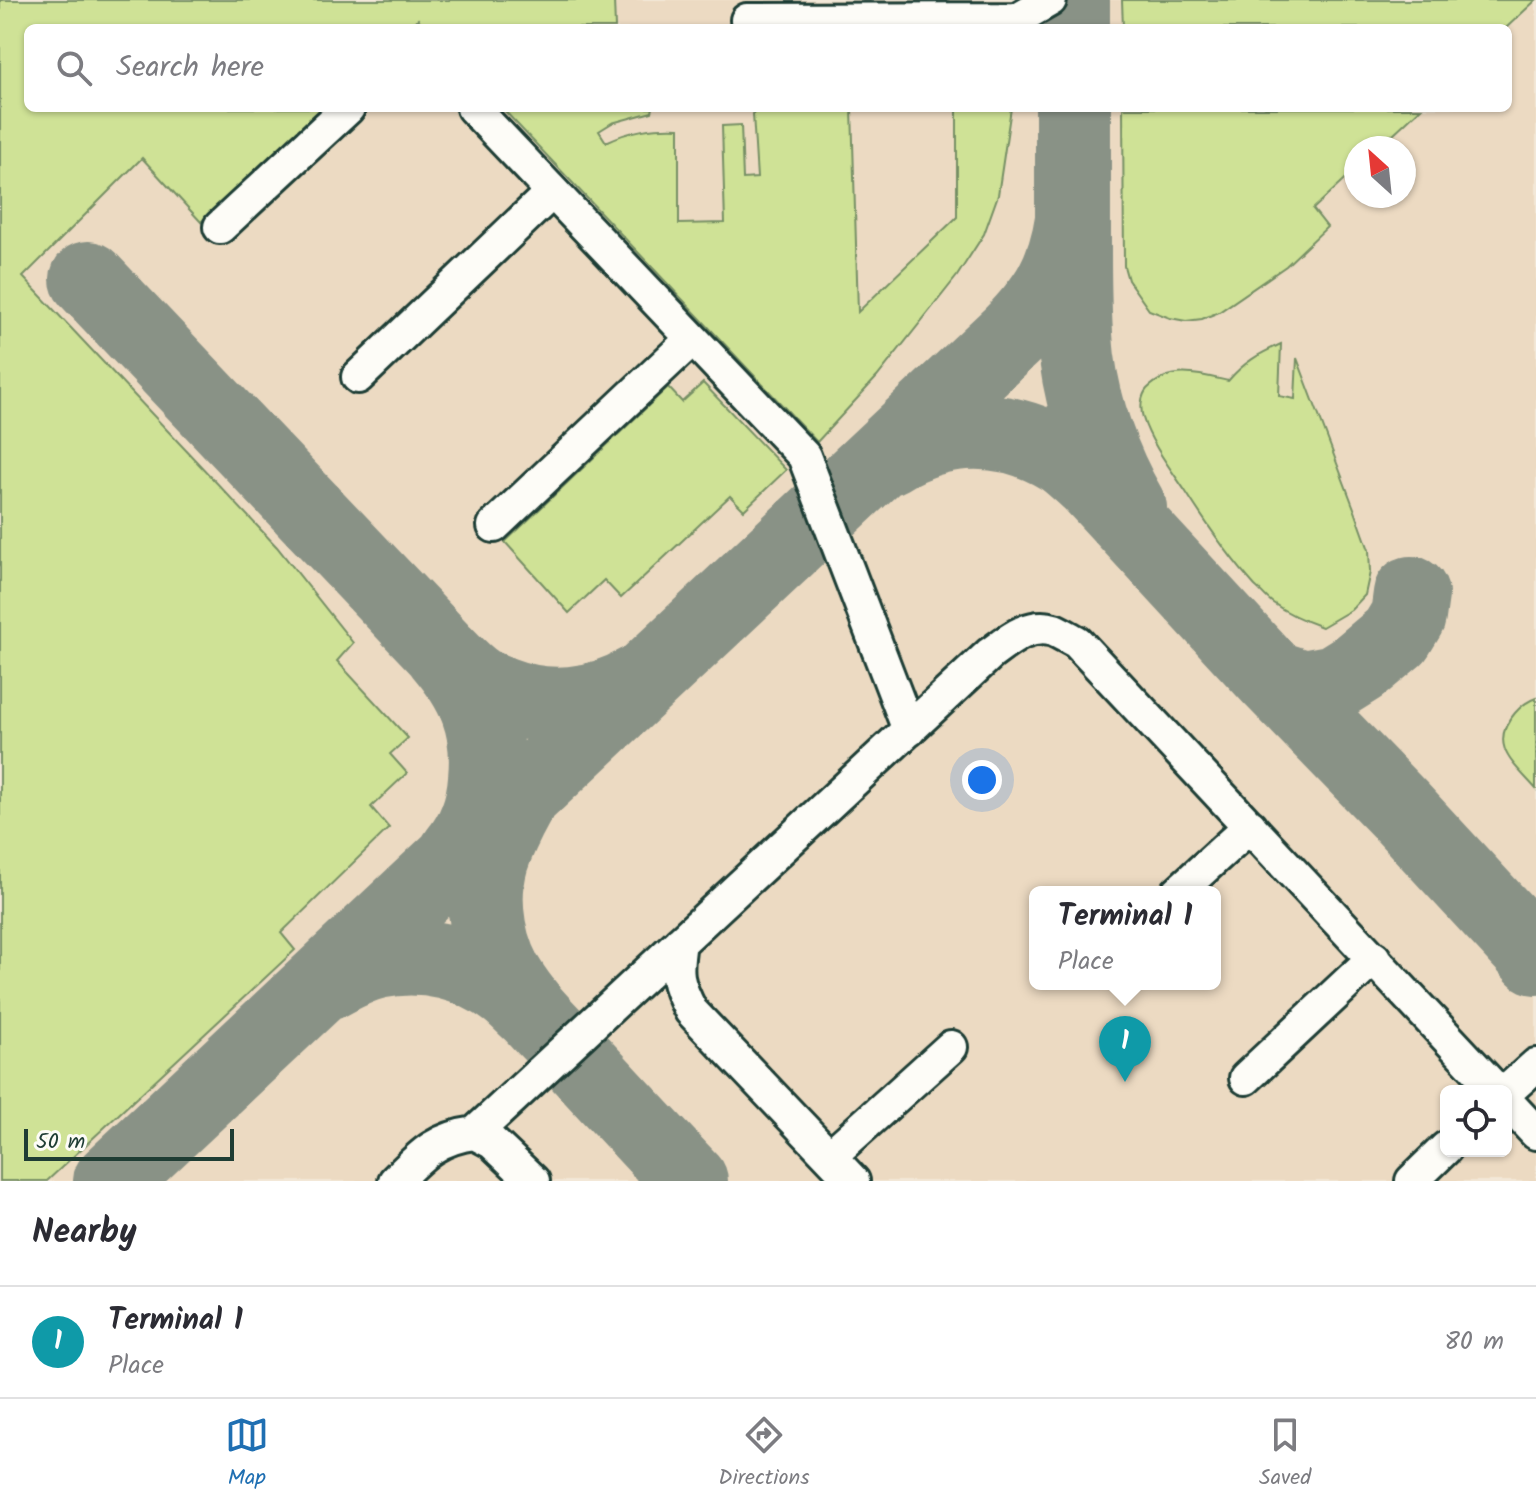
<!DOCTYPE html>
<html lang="en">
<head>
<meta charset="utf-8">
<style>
  :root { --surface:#fff; --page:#f2f2f3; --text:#2b2b33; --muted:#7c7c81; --line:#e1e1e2; --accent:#1f6fb2 }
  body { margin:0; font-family:Kalam,sans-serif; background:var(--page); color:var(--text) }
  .controls { position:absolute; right:24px; bottom:24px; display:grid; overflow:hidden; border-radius:12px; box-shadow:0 2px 6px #0004 }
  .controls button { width:72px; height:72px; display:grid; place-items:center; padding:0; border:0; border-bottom:2px solid var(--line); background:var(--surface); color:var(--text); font:40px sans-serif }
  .compass { position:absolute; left:1344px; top:136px; width:72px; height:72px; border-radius:50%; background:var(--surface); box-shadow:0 2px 6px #0004; rotate:333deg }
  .scale { position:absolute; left:24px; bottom:20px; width:210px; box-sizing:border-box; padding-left:8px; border:4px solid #1f3d34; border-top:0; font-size:22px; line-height:28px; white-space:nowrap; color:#1f3d34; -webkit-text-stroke:6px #fdfcf7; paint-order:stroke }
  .you { position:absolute; left:982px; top:780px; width:28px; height:28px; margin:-20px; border:6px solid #fff; border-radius:50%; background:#1a73e8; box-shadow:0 0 0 12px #1a73e833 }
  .badge { display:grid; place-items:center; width:52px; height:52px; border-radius:50%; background:var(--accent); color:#fff; font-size:26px; font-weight:700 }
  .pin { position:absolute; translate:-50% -66px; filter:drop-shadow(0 2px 4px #0008) }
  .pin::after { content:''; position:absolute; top:42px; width:28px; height:24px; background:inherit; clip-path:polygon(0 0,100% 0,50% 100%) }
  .popup { position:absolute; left:1029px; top:886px; width:192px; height:104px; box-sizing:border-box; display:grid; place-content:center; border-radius:12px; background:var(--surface); filter:drop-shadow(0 2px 6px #0005); font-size:26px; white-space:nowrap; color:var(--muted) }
  .popup b { font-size:30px; color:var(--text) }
  .popup::after { content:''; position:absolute; left:50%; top:100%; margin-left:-16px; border:16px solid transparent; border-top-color:var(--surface) }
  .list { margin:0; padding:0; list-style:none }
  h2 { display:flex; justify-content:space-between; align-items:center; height:104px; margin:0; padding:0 32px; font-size:34px }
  h2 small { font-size:26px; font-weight:400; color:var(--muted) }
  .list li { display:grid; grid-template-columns:52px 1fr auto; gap:24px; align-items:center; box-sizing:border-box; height:112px; padding:0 32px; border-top:2px solid var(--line) }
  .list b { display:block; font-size:30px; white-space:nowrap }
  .list p { margin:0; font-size:26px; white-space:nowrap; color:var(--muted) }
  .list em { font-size:26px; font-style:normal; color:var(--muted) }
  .icon { flex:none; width:44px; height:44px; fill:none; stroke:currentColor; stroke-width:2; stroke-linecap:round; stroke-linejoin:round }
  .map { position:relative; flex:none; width:1536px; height:1181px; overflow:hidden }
  .search { position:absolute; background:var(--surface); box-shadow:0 2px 6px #0004; left:24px; right:24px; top:24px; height:88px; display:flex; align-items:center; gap:20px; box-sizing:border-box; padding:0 28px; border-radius:12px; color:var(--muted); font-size:30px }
  .sheet { height:216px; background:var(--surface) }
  nav { display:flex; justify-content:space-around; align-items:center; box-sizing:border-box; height:112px; border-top:2px solid var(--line); background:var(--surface); font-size:22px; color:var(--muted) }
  nav a { display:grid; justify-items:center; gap:4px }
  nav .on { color:var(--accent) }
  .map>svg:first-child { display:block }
  .built { fill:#ecdac2; fill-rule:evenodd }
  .green { fill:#cfe296; stroke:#779065; stroke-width:2 }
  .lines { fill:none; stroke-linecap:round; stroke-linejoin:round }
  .taxiway { stroke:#899286; stroke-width:76 }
  .minor-casing { stroke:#1f3d34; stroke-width:38 }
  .minor { stroke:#fdfcf7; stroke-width:32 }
</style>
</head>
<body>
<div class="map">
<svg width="1536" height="1181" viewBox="0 0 1536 1181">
  <rect width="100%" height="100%" fill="#f3e8d8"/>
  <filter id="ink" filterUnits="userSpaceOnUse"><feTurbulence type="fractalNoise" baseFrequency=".0125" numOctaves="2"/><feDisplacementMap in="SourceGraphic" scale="16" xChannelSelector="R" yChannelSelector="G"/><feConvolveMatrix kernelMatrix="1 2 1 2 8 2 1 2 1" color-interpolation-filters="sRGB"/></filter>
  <g filter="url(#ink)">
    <!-- built -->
    <path class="built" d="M0,0H1536V1181H0ZM28,28H1508V108H28ZM1356,148H1404V196H1356ZM1035,892H1215V984H1035ZM1446,1091H1506V1151H1446Z"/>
    <!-- green -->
    <path class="green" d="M0,0H614L615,28H426L418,19L408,28H28V108H323L201,222L142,158L23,277L277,547L353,643L337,661L408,738L390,754L407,773L371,807L389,828L281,933L295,950L47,1181H0Z
      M1122,0H1536L1506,28H1123Z
      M502,108H653L652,112L612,123L599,131L606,142C631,130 653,127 679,128V224L725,223L722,126L741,125L743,179L757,178L753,114L756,108H852L858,312L957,217V108H1011L998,195L984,234L957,276L877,377L817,442Z
      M1123,108H1421L1378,148H1356V169L1313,209L1327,227L1286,266L1219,312L1202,319L1186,321L1170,318L1149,310L1128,280L1124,266Z
      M1281,344L1279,396L1295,399L1297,358L1355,511L1369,550L1370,572L1365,595L1351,610L1322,627C1305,621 1288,614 1273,603C1266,598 1261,591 1255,586C1229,557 1207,525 1186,492C1172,471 1150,442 1143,418C1140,408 1141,396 1147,389C1171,365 1199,374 1228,381C1244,362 1259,354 1281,344Z
      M703,383L786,470L744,510L730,496L621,598L604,580L569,613L505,542L668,387L682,402Z
      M1536,698V789C1514,764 1487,745 1515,713C1521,706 1527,701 1536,698Z"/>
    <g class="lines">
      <!-- taxiway -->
      <path class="taxiway" d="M1072,0V28
        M1073,108C1073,155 1073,202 1073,249C1073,285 1073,322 1077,358C1084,410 1103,463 1129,508
        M88,279L441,650C453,662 464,675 478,684C485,688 494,691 501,694C547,712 596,707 639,682
        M888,457C942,424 1008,423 1062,457C1072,464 1082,474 1091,482L1272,678L1401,811L1536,957
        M442,652C475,691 491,726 486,778C484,807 475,831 457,853
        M1272,678L1303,688L1335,682L1359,667L1396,636L1408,616L1411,594
        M516,805C506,823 497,841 491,860C479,902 488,953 513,988C531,1015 556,1038 578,1061C615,1101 652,1141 690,1181
        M327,983C343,974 360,965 378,961C423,951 472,963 508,991C516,997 523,1005 531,1012
        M111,1181L1012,335C1048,298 1065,271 1073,219"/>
      <defs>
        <path id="minor" d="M747,20L1017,19L1050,0
          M473,108L804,456L909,730
          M220,227L348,108
          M358,377L552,192
          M494,526L692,339
          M1178,892L1250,826
          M680,942C675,974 676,982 691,1011L853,1181
          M1246,1078L1374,958
          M1506,1092L1536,1065
          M1506,1101L1536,1133
          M475,1133L492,1142L533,1181
          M830,1156L951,1047
          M395,1181C421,1155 436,1138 475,1133L990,654C1008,641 1029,622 1054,630C1061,633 1069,638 1077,642L1497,1091
          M1412,1181L1446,1148"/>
      </defs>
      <!-- minor casing -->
      <use href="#minor" class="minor-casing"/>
      <!-- minor -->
      <use href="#minor" class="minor"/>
    </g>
  </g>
</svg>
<div class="controls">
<button><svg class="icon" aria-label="locate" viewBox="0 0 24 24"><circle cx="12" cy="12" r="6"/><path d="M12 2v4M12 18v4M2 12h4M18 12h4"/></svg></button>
</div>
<svg class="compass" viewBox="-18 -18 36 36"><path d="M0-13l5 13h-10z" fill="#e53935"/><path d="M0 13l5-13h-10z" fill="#7c7c81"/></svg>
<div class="scale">50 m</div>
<div class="you"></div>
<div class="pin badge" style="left:1125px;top:1082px;background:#0f9aa8">1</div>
<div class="popup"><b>Terminal 1</b>Place</div>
<div class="search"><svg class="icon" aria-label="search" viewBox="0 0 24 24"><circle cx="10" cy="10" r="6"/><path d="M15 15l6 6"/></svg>Search here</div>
</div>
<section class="sheet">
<h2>Nearby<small></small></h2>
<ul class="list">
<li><span class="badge" style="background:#0f9aa8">1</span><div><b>Terminal 1</b><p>Place</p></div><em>80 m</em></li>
</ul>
</section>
<nav>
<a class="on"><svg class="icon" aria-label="map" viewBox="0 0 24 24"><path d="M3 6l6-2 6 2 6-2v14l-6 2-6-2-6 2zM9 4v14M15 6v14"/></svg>Map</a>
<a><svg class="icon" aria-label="directions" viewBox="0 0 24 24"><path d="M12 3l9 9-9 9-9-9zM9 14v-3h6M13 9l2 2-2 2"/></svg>Directions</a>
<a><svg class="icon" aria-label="saved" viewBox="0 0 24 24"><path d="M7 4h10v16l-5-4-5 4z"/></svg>Saved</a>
</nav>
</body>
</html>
